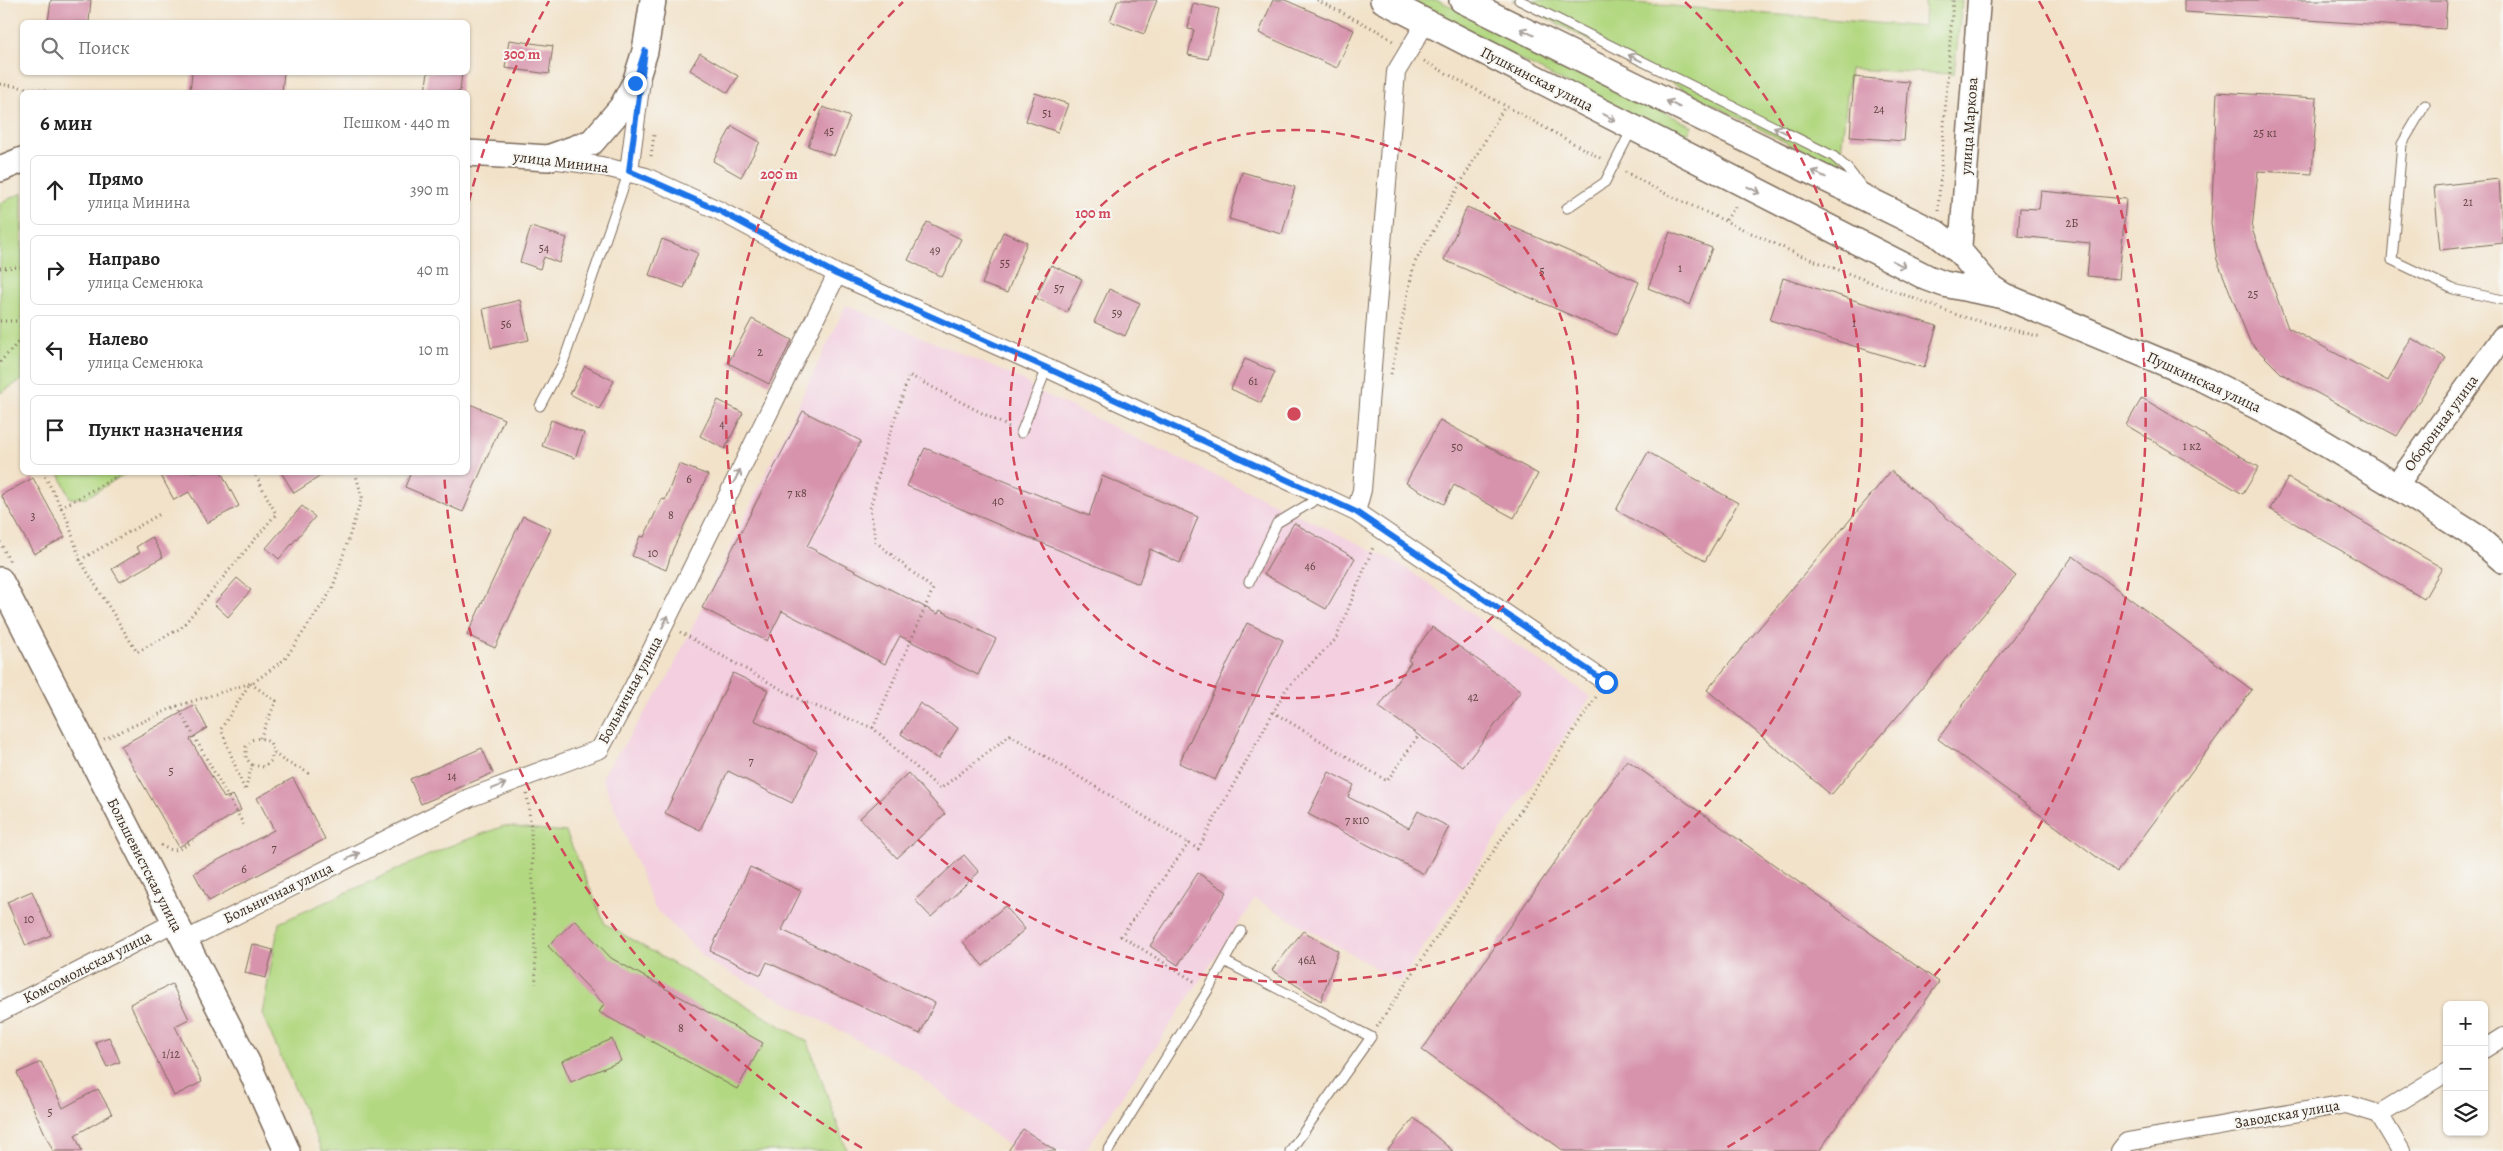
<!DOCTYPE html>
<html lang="ru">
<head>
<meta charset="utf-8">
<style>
  :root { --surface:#fff; --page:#f2f2f2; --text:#222; --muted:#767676; --line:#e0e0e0 }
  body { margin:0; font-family:Alegreya,serif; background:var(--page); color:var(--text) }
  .controls { position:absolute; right:15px; bottom:15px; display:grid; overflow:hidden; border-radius:8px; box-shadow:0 1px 4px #0004 }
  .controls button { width:45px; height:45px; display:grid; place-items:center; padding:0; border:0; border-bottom:1px solid var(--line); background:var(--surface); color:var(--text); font:25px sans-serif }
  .stop { position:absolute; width:15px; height:15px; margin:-11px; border:4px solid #1a73e8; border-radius:50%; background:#fff }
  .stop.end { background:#1a73e8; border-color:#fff; box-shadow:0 1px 5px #0008 }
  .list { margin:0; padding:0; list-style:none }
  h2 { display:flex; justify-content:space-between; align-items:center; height:65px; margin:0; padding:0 20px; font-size:21px }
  h2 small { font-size:16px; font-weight:400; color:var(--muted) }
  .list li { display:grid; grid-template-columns:32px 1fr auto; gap:15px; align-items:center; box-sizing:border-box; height:70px; margin:0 10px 10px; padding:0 10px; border:1px solid var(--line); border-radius:8px }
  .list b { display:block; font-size:19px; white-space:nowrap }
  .list p { margin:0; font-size:16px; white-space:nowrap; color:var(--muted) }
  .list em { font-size:16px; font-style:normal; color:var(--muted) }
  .icon { flex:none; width:28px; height:28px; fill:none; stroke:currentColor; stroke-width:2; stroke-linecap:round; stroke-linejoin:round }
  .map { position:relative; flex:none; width:2503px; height:1151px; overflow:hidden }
  .search { position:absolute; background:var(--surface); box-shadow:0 1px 4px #0004; left:20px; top:20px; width:450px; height:55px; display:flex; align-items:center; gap:12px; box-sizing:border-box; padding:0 18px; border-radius:8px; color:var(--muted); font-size:19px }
  .panel { position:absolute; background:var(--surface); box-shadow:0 1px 4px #0004; left:20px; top:90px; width:450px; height:385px; border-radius:8px }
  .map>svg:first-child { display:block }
  .built { fill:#f3cfe0 }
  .green { fill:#b2d881; stroke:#768150 }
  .building { fill:#d793ac }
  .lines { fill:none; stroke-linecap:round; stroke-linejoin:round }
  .service-casing { stroke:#7b6a5a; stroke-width:11 }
  .minor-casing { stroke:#7b6a5a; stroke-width:20 }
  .tertiary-casing { stroke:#7b6a5a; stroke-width:25 }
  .secondary-casing { stroke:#7b6a5a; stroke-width:28 }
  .path { stroke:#7b6a5a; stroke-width:3; stroke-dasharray:1 4; stroke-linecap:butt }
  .service { stroke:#fff; stroke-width:9 }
  .minor { stroke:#fff; stroke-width:18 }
  .tertiary { stroke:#fff; stroke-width:22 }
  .secondary { stroke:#fff; stroke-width:25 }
  .oneway { stroke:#a79f9a }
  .route { stroke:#1a73e8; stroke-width:6 }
  .ring { fill:none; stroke:#d1495b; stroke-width:2.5; stroke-dasharray:9 6 }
  .labels { text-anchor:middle; stroke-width:4; stroke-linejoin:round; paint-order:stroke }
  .number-label { font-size:12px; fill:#624442 }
  .street-label { font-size:15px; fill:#3b2a1e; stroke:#f6f6f2 }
  .centre { fill:#d1495b; stroke:#f6f6f2; stroke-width:2.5 }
  .ring-label { font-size:15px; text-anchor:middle; font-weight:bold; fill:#d1495b; stroke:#f6f6f2; stroke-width:4; stroke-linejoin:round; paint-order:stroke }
</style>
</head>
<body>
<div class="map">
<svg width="2503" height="1151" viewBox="0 0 2503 1151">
  <rect width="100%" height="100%" fill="#f6f6f2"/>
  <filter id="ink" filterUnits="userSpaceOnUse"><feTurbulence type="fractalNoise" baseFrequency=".02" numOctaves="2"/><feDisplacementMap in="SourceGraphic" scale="10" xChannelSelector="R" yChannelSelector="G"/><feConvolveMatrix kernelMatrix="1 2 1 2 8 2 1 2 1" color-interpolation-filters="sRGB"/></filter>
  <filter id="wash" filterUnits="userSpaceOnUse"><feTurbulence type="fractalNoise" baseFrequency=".0096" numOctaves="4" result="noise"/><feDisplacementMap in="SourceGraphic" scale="20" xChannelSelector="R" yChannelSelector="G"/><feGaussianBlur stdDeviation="1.12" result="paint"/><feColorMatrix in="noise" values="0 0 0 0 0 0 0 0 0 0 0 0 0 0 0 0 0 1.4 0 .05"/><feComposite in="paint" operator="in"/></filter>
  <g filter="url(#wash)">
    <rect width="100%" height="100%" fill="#f2e2c9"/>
    <!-- built -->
    <path class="built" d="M846,305L1021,379L1038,391L1399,563L1591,697L1400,982L1255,899L1085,1151H1015L906,1066L708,961L654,907L602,777L668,678Z"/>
    <!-- green -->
    <path class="green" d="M1404,0H1438L1692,126L1683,143Z
      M1512,0H1599L1924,27L1925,0H1962L1954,74L1850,69L1839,170Z
      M22,193V380L0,393V203Z
      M59,473H126L86,498H70Z
      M504,826L566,832L605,924L808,1042L847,1151H322L262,1014L279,923L447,847Z"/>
    <g id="blocks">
      <!-- building -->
      <path class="building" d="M51,0H91L89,22H48Z
        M1118,0H1157L1144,34L1110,21Z
        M1273,0H1285L1354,30L1337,68L1259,33Z
        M2184,0H2447L2445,29L2184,12Z
        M1193,3L1219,9L1208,59L1188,55L1194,30L1188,29Z
        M509,40L553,46L549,74L505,68Z
        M700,53L738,76L728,93L690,70Z
        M192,72H284L282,92H190Z
        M428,72H462L460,92H425Z
        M1854,77L1909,82L1904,141L1850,137Z
        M2217,92L2317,98L2312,174L2258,171L2252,229L2288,328L2388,381L2411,338L2446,358L2397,436L2282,374L2250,342L2217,260L2211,224Z
        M1035,93L1068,104L1058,132L1026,121Z
        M823,107L850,117L834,156L808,146Z
        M732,126L760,142L741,177L713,161Z
        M1242,172L1295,187L1282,234L1229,219Z
        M2499,179L2503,243L2440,250L2434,186Z
        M2041,191L2126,199L2119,279L2087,276L2090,243L2018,236L2020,208L2039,209Z
        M1467,207L1639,282L1616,335L1444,260Z
        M927,222L961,239L942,277L908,260Z
        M531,227L567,238L559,263L544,257L540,269L520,262Z
        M1003,232L1027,242L1007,293L982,284Z
        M1670,232L1712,248L1690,305L1648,288Z
        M662,239L698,253L684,288L649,275Z
        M1051,265L1082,279L1067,312L1036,298Z
        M1783,278L1937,326L1924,368L1770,320Z
        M1109,289L1140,303L1125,336L1094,322Z
        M520,300L529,340L491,348L483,309Z
        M752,319L792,340L769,384L728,363Z
        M1245,359L1275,372L1261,403L1231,389Z
        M585,366L614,381L599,409L570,394Z
        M2142,398L2259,467L2243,494L2126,425Z
        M718,400L743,413L725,449L700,436Z
        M468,403L504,419L463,512L405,487L411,472H468Z
        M803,411L861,441L807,546L938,614L940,610L996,639L978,675L900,636L885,664L782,611L767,641L702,608Z
        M551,420L584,433L575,458L542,446Z
        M1440,420L1538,474L1514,518L1454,485L1444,504L1406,483Z
        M925,448L1089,516L1102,476L1198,517L1180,563L1150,549L1139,584L907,486Z
        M1648,452L1738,503L1705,561L1616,510Z
        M679,464L708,475L673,549L666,570L632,556L640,536L644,537L662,499L665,500Z
        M1891,471L2016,576L1831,795L1707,690Z
        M159,472H221L239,506L207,523L189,492L174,500Z
        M281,472H327L294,493Z
        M33,478L65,537L34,554L1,495Z
        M2288,478L2442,568L2424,599L2270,509Z
        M302,506L315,517L279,559L266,548Z
        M523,516L551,529L495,648L467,635Z
        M1294,523L1355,558L1326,609L1264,574Z
        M152,537L163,557L120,582L112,569L140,552L136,547Z
        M2073,556L2252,690L2117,872L1938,739Z
        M237,578L251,590L228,617L214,604Z
        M1247,623L1283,640L1215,780L1179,763Z
        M1432,627L1521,691L1463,767L1379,707L1411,662L1408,660Z
        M733,673L768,690L754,720L817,751L792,803L728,771L700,830L665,813Z
        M920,703L958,728L938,759L901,734Z
        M195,705L207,728L190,739L224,798L233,795L241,810L179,847L121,746Z
        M482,748L493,773L421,804L410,779Z
        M1627,760L1939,982L1819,1151H1564L1422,1050Z
        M1329,772L1354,785L1348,797L1409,828L1418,811L1449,827L1424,874L1308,814Z
        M908,773L945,814L897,858L860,818Z
        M293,778L325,839L209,901L194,873L274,830L257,798Z
        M964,855L979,872L931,917L915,900Z
        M750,867L801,891L782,930L935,1003L920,1034L767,962L761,975L710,951Z
        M1198,873L1227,892L1178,965L1150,946Z
        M32,891L51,935L26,946L7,902Z
        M1005,906L1025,929L983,966L963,942Z
        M575,920L611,958L763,1043L737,1089L599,1012L604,1004L548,946Z
        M1303,931L1338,951L1321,1001L1272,970Z
        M252,944L273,950L266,978L245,973Z
        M172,984L189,1019L175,1026L202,1082L174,1096L130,1004Z
        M109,1037L120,1062L107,1067L95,1042Z
        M612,1039L621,1061L571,1082L562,1061Z
        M41,1062L63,1108L98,1089L112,1114L75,1135L82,1151H53L17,1073Z
        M1414,1118L1453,1151H1387Z
        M1023,1129L1056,1151H1008Z"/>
    </g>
  </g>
  <g filter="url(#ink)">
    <use href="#blocks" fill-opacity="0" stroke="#7b6a5a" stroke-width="1"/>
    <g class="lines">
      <defs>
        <path id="service" d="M1519,0L1833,156L1847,168L1863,188
          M2425,105L2402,144L2392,260L2453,289L2503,300
          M1567,208L1605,182L1632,129
          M540,406L563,363L629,171
          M1021,433L1047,368
          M1249,582L1277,523L1322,496
          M1224,961L1371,1037L1290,1151
          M1108,1151L1208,990L1241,931"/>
        <path id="minor" d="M551,159L601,166L646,177L718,210L837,274L1047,368L1356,512L1606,682
          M629,171L641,80
          M1356,512L1362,490L1396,72L1426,22
          M184,941L469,798L600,749L634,686L837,274
          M0,1012L175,922
          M2484,1049L2503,1037
          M2379,1114L2401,1151
          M2120,1151L2127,1142L2346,1104L2379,1114L2447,1072"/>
        <path id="tertiary" d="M1960,252L1979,0
          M2396,486L2503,337"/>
        <path id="secondary" d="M1383,0L1928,278L1944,284L2004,296L2203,379L2294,425L2396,486L2475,536L2503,560
          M1462,0L1936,233L1960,252L1990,287L2004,296
          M468,153L548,158L592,142L622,107L635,83L645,51L653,0
          M0,169L22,160
          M0,580L248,1064L287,1151"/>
      </defs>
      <!-- service casing -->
      <use href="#service" class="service-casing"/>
      <!-- minor casing -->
      <use href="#minor" class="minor-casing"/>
      <!-- tertiary casing -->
      <use href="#tertiary" class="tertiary-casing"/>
      <!-- secondary casing -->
      <use href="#secondary" class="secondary-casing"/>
      <!-- path -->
      <path class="path" d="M1317,0L1380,32L1393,41
        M1424,61L1602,159
        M0,84L51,92
        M651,156L654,135
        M1625,172L1662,192L1797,254L1960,316L2041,337
        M1938,211L1953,0
        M1726,220L1737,204
        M0,268L22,267
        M0,321H22
        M0,362L22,338
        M1391,374L1414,264L1505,106
        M43,472L68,521L80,560L137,652L181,628L276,514L254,472
        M61,508L124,472
        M0,542L10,562
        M80,560L160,514
        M680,632L802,701L873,728L940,789L1010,735L1198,849L1286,689L1336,639L1374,545
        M177,706L245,827
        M1273,712L1387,781L1419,735
        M873,728L933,589L876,542L870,509L884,452L909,375L1009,427
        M260,738L276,701L250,683L221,729L245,791L252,765L264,767L271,761L273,752
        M104,739L177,706L254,682L285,659L332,590L362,497L355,472
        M252,765L246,758V747L251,740L260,738L270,742C276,764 295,763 311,775
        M527,794L531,828L536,984
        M1189,843L1121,936L1197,983
        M161,845C174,854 181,849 193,841
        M1377,1027L1596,697"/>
      <!-- service -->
      <use href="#service" class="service"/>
      <!-- minor -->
      <use href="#minor" class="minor"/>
      <!-- tertiary -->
      <use href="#tertiary" class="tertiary"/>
      <!-- secondary -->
      <use href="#secondary" class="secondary"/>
    </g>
    <!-- one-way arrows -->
    <defs><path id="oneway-shaft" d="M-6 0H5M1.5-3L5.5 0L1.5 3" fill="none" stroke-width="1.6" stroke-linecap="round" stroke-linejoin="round" transform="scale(1.25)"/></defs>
    <g class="oneway">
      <use href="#oneway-shaft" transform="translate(1527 32) rotate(-154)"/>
      <use href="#oneway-shaft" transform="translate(1635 58) rotate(-154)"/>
      <use href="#oneway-shaft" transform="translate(1673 104) rotate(-154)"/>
      <use href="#oneway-shaft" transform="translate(1609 117) rotate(27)"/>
      <use href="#oneway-shaft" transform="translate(1780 130) rotate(-154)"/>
      <use href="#oneway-shaft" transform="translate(1819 174) rotate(-154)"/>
      <use href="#oneway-shaft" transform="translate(1754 190) rotate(27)"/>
      <use href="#oneway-shaft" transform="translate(1899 264) rotate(27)"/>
      <use href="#oneway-shaft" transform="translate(737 476) rotate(-64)"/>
      <use href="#oneway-shaft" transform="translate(665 622) rotate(-64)"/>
      <use href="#oneway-shaft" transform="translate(499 786) rotate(-22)"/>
      <use href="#oneway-shaft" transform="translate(353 856) rotate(-26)"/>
    </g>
  </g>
  <g class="lines" filter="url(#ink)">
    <!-- route -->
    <path class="route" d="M635,83L645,51L629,171L718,210L836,274L1047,368L1356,512L1606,682"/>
  </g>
  <!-- distance rings -->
  <g class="ring">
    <circle cx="1294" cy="414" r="284"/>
    <path d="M1685 2A568 568 0 1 1 903 2"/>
    <path d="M862 1148A852 852 0 0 1 444 473M469 201A852 852 0 0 1 549 1M2039 1A852 852 0 0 1 1726 1148"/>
  </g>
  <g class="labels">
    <!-- number labels -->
    <g class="number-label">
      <text x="1879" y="113">24</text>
      <text x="1047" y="117">51</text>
      <text x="829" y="135">45</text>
      <text x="2265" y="137">25 к1</text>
      <text x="2468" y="206">21</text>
      <text x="2072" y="227">2Б</text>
      <text x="544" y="252">54</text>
      <text x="935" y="254">49</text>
      <text x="1005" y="267">55</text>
      <text x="1680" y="272">1</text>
      <text x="1542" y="275">5</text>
      <text x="1059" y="292">57</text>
      <text x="2253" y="298">25</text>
      <text x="1117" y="317">59</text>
      <text x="1854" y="327">1</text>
      <text x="506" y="328">56</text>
      <text x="760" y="356">2</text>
      <text x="1253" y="385">61</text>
      <text x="722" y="428">4</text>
      <text x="2192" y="450">1 к2</text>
      <text x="1457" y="451">50</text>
      <text x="689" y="483">6</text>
      <text x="797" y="497">7 к8</text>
      <text x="998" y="505">40</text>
      <text x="671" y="519">8</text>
      <text x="33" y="520">3</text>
      <text x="653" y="557">10</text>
      <text x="1310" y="570">46</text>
      <text x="1473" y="701">42</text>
      <text x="751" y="765">7</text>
      <text x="171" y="775">5</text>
      <text x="452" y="780">14</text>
      <text x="1357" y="824">7 к10</text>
      <text x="274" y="852">7</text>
      <text x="244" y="873">6</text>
      <text x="29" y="923">10</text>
      <text x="1307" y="964">46А</text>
      <text x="681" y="1032">8</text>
      <text x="171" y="1058">1/12</text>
      <text x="50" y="1116">5</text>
    </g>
    <!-- street labels -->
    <g class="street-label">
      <text transform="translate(1537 79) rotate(27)" y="5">Пушкинская улица</text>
      <text transform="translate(1969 126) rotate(-86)" y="5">улица Маркова</text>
      <text transform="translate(561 162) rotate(7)" y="5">улица Минина</text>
      <text transform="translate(2204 382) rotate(25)" y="5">Пушкинская улица</text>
      <text transform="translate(2441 423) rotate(-54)" y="5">Оборонная улица</text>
      <text transform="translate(630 690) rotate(-62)" y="5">Больничная улица</text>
      <text transform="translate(145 865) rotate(63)" y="5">Большевистская улица</text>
      <text transform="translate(278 893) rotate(-26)" y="5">Больничная улица</text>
      <text transform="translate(87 967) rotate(-27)" y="5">Комсомольская улица</text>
      <text transform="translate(2287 1114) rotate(-10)" y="5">Заводская улица</text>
    </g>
  </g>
  <circle cx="1294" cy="414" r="8" class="centre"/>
  <g class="ring-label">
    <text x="522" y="59">300 m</text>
    <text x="779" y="179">200 m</text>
    <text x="1093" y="218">100 m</text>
  </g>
</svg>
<div class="controls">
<button>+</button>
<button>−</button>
<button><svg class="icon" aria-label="layers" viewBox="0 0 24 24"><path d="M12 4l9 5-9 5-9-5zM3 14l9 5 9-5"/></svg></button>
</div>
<div class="stop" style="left:1606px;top:682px"></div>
<div class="stop end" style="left:635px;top:83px"></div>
<div class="search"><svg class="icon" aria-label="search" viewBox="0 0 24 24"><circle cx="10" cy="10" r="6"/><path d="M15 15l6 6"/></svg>Поиск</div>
<section class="panel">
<h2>6 мин<small>Пешком · 440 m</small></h2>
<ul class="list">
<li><svg class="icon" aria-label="ahead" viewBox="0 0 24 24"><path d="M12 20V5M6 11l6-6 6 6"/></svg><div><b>Прямо</b><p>улица Минина</p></div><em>390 m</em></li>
<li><svg class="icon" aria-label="right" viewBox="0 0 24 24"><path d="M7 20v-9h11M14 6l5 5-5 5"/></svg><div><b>Направо</b><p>улица Семенюка</p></div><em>40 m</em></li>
<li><svg class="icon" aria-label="left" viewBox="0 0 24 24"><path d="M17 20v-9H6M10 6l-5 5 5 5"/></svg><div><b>Налево</b><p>улица Семенюка</p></div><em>10 m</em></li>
<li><svg class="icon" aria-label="arrive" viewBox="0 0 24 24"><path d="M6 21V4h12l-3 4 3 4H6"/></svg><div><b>Пункт назначения</b></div></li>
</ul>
</section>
</div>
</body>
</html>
